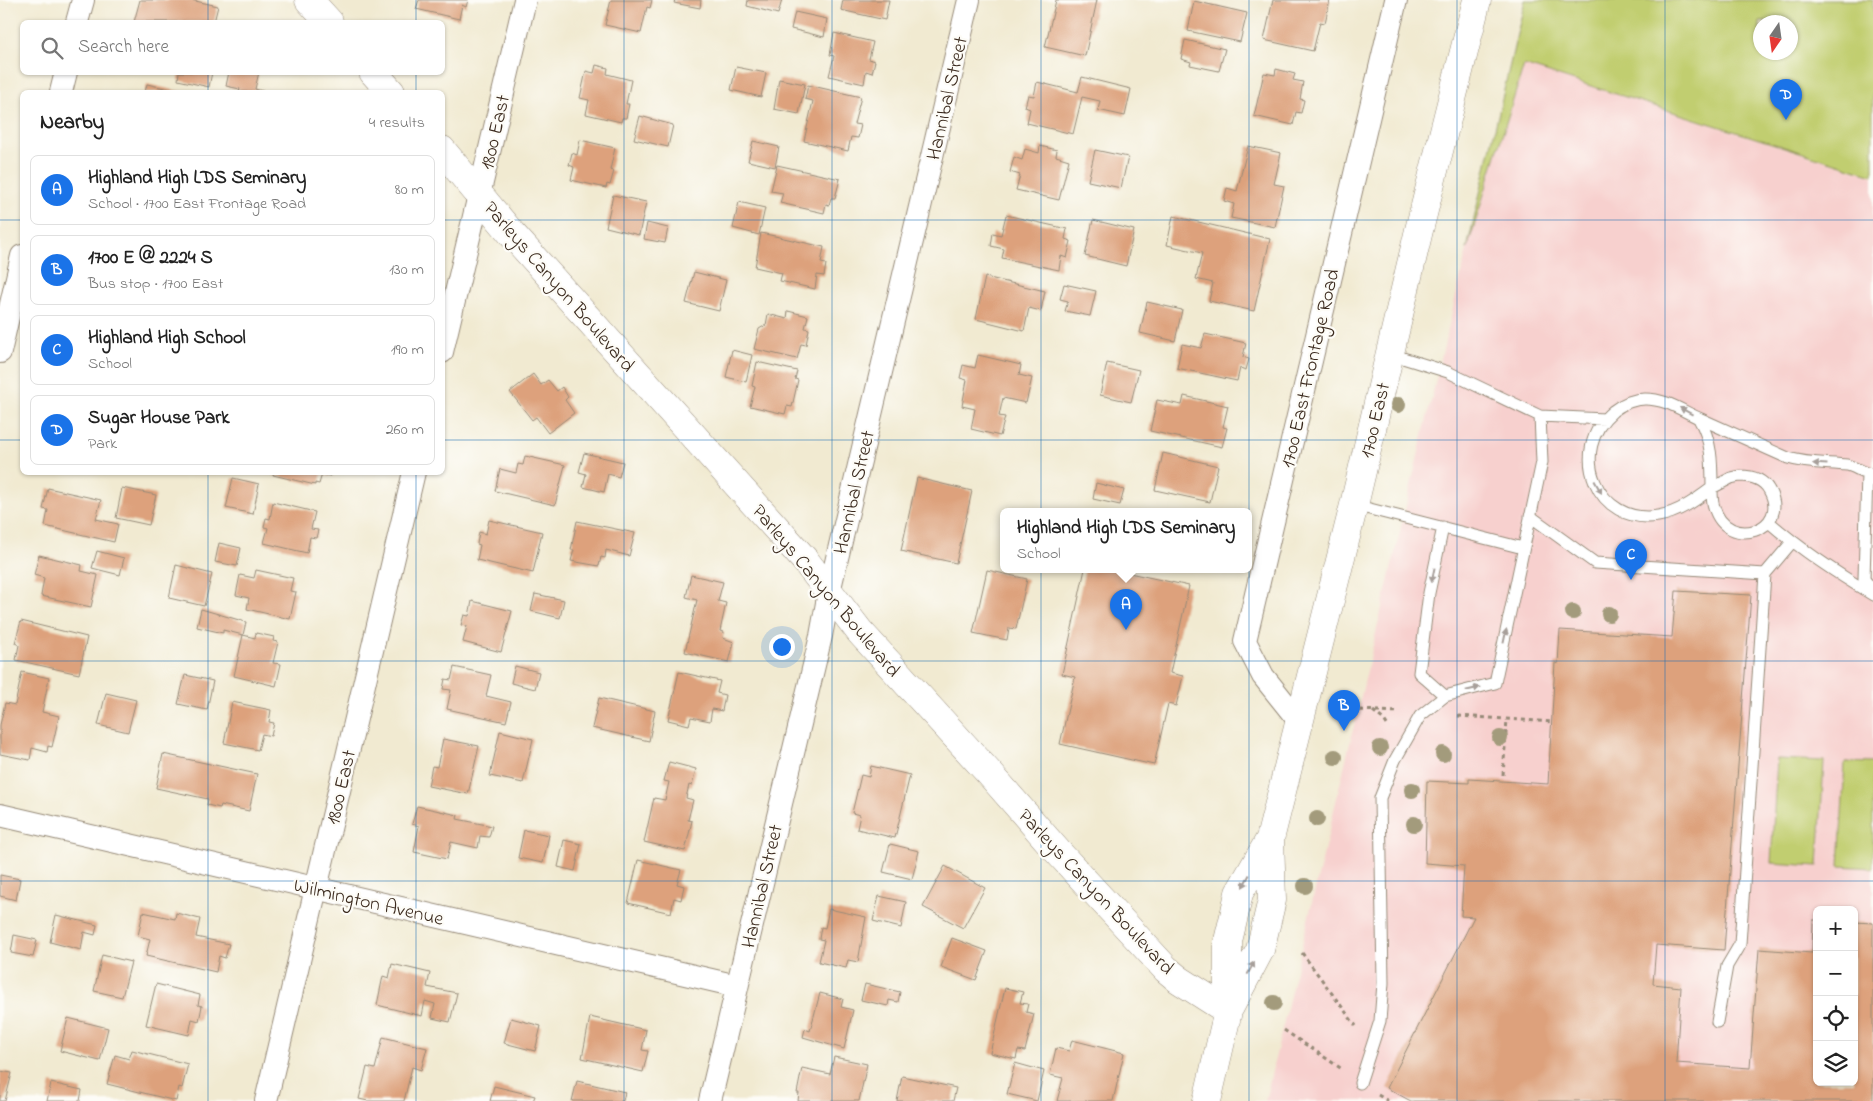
<!DOCTYPE html>
<html lang="en">
<head>
<meta charset="utf-8">
<style>
  :root { --surface:#fff; --page:#f6f6f6; --text:#222; --muted:#767676; --line:#e0e0e0; --accent:#1a73e8 }
  body { margin:0; font-family:"Indie Flower",sans-serif; background:var(--page); color:var(--text) }
  .controls { position:absolute; right:15px; bottom:15px; display:grid; overflow:hidden; border-radius:8px; box-shadow:0 1px 4px #0004 }
  .controls button { width:45px; height:45px; display:grid; place-items:center; padding:0; border:0; border-bottom:1px solid var(--line); background:var(--surface); color:var(--text); font:25px sans-serif }
  .compass { position:absolute; left:1753px; top:15px; width:45px; height:45px; border-radius:50%; background:var(--surface); box-shadow:0 1px 4px #0004; rotate:193deg }
  .you { position:absolute; left:781px; top:646px; width:18px; height:18px; margin:-12px; border:4px solid #fff; border-radius:50%; background:#1a73e8; box-shadow:0 0 0 8px #1a73e833 }
  .badge { display:grid; place-items:center; width:32px; height:32px; border-radius:50%; background:var(--accent); color:#fff; font-size:16px; font-weight:700 }
  .pin { position:absolute; translate:-50% -41px; filter:drop-shadow(0 1px 2px #0008) }
  .pin::after { content:''; position:absolute; top:26px; width:18px; height:15px; background:inherit; clip-path:polygon(0 0,100% 0,50% 100%) }
  .popup { position:absolute; left:1000px; top:508px; width:252px; height:65px; box-sizing:border-box; display:grid; place-content:center; border-radius:8px; background:var(--surface); filter:drop-shadow(0 1px 4px #0005); font-size:16px; white-space:nowrap; color:var(--muted) }
  .popup b { font-size:19px; color:var(--text) }
  .popup::after { content:''; position:absolute; left:50%; top:100%; margin-left:-10px; border:10px solid transparent; border-top-color:var(--surface) }
  .list { margin:0; padding:0; list-style:none }
  h2 { display:flex; justify-content:space-between; align-items:center; height:65px; margin:0; padding:0 20px; font-size:21px }
  h2 small { font-size:16px; font-weight:400; color:var(--muted) }
  .list li { display:grid; grid-template-columns:32px 1fr auto; gap:15px; align-items:center; box-sizing:border-box; height:70px; margin:0 10px 10px; padding:0 10px; border:1px solid var(--line); border-radius:8px }
  .list b { display:block; font-size:19px; white-space:nowrap }
  .list p { margin:0; font-size:16px; white-space:nowrap; color:var(--muted) }
  .list em { font-size:16px; font-style:normal; color:var(--muted) }
  .icon { flex:none; width:28px; height:28px; fill:none; stroke:currentColor; stroke-width:2; stroke-linecap:round; stroke-linejoin:round }
  .map { position:relative; flex:none; width:1873px; height:1101px; overflow:hidden }
  .search { position:absolute; background:var(--surface); box-shadow:0 1px 4px #0004; left:20px; top:20px; width:425px; height:55px; display:flex; align-items:center; gap:12px; box-sizing:border-box; padding:0 18px; border-radius:8px; color:var(--muted); font-size:19px }
  .panel { position:absolute; background:var(--surface); box-shadow:0 1px 4px #0004; left:20px; top:90px; width:425px; height:385px; border-radius:8px }
  .map>svg:first-child { display:block }
  .built { fill:#f7d0ce; fill-rule:evenodd }
  .green { fill:#c1ce70; stroke:#7e7c47; fill-rule:evenodd }
  .building { fill:#dda17b }
  .lines { fill:none; stroke-linecap:round; stroke-linejoin:round }
  .service-casing { stroke:#968a78; stroke-width:13 }
  .minor-casing { stroke:#968a78; stroke-width:24 }
  .tertiary-casing { stroke:#968a78; stroke-width:29 }
  .path { stroke:#968a78; stroke-width:3; stroke-dasharray:4 4; stroke-linecap:butt }
  .service { stroke:#fff; stroke-width:11 }
  .minor { stroke:#fff; stroke-width:22 }
  .tertiary { stroke:#fff; stroke-width:28 }
  .tree { fill:#a39b7c }
  .oneway { fill:#a79f9a }
  .grid { fill:none; stroke:#1f6fb2; stroke-width:1; stroke-opacity:0.55 }
  .labels { text-anchor:middle; stroke-width:4.5; stroke-linejoin:round; paint-order:stroke }
  .street-label { font-size:20px; fill:#3b2a1e; stroke:#fdfcf7 }
</style>
</head>
<body>
<div class="map">
<svg width="1873" height="1101" viewBox="0 0 1873 1101">
  <rect width="100%" height="100%" fill="#fdfcf7"/>
  <filter id="ink" filterUnits="userSpaceOnUse"><feTurbulence type="fractalNoise" baseFrequency=".02" numOctaves="2"/><feDisplacementMap in="SourceGraphic" scale="10" xChannelSelector="R" yChannelSelector="G"/><feConvolveMatrix kernelMatrix="1 2 1 2 8 2 1 2 1" color-interpolation-filters="sRGB"/></filter>
  <filter id="wash" filterUnits="userSpaceOnUse"><feTurbulence type="fractalNoise" baseFrequency=".0096" numOctaves="4" result="noise"/><feDisplacementMap in="SourceGraphic" scale="20" xChannelSelector="R" yChannelSelector="G"/><feGaussianBlur stdDeviation="1.12" result="paint"/><feColorMatrix in="noise" values="0 0 0 0 0 0 0 0 0 0 0 0 0 0 0 0 0 1.4 0 .05"/><feComposite in="paint" operator="in"/></filter>
  <g filter="url(#wash)">
    <rect width="100%" height="100%" fill="#f1ead1"/>
    <!-- built -->
    <path class="built" d="M1523,65L1873,176V1101H1265L1467,249ZM1817,910H1854V1082H1817Z"/>
    <!-- green -->
    <path class="green" d="M1525,0H1873V175L1524,65L1467,249ZM1760,22H1790V52H1760Z
      M1777,759L1824,761L1818,866L1771,863Z
      M1845,762L1873,763V868L1839,866Z"/>
    <g id="blocks">
      <!-- building -->
      <path class="building" d="M140,0H191L218,6L214,22H134Z
        M419,0H468L466,7L462,5L459,19L416,9Z
        M611,0H652L650,8L647,7L641,33L605,25Z
        M675,0H701L700,8L674,3Z
        M748,0H782L778,14L747,6Z
        M843,0H889L885,20L841,10Z
        M1056,0H1097L1085,56L1045,47Z
        M1273,0H1330L1325,23L1320,22L1313,51L1264,40Z
        M1194,1L1247,13L1240,42L1188,31Z
        M795,12L827,19L824,37L791,29Z
        M834,33L873,42L869,59L875,61L872,73L866,71L864,84L829,76L834,56L830,55Z
        M1185,40L1225,49L1219,71L1190,65L1191,62L1181,59Z
        M596,65L608,68L607,74L631,80L626,104H629L626,118H622L621,122L586,114L589,100L580,98L586,71L594,73Z
        M736,67L766,73L761,97L731,90Z
        M1276,69L1295,74L1293,80L1303,82L1300,99L1304,100L1301,113L1296,112L1293,125L1254,116L1264,73L1275,75Z
        M179,72H212L209,87L178,80Z
        M229,72H259L255,89L266,92H239L240,89L226,86Z
        M1082,77L1131,89L1125,116L1098,110L1100,101L1082,97L1073,134L1027,123L1030,109L1025,107L1028,95L1034,96L1037,82L1078,92Z
        M779,79L805,84L799,114L774,109Z
        M147,84L182,92H145Z
        M808,85L861,97L854,124L861,125L858,138L851,137L848,151L804,141L813,101L805,99Z
        M640,116L673,125L668,147L634,139Z
        M580,140L615,148L610,170L614,171L610,185L607,184L606,188L571,180L574,167L569,165L572,153L577,155Z
        M753,141L779,147L775,167L748,161Z
        M1040,146L1057,150L1056,156L1069,160L1059,200L1016,190L1020,175L1010,172L1014,157L1022,160L1025,149L1039,153Z
        M1248,146L1281,153L1274,184L1284,186L1275,227L1231,218L1234,204L1224,201L1227,188L1237,191Z
        M1095,150L1128,157L1121,188L1088,181Z
        M777,165L840,179L835,198H831L829,205L826,204L824,213L780,203L783,193L771,191Z
        M613,195L646,202L639,235L606,227Z
        M739,202L765,208L759,235L733,228Z
        M1006,215L1067,229L1065,239L1071,241L1067,258L1061,256L1059,270L1002,258L1004,249L991,246L993,233L1001,235Z
        M1173,216L1270,239L1254,311L1209,301L1213,283L1196,279L1202,253L1167,245Z
        M1093,220L1134,230L1126,266L1085,256Z
        M647,223L668,228L665,243L644,239Z
        M761,233L824,247L821,263L826,264L824,276L817,275L815,289L780,281L782,273L755,267Z
        M694,272L726,280L719,311L686,303Z
        M985,277L1045,291L1041,311L1029,308L1024,331L976,319Z
        M1064,284L1096,291L1090,316L1065,311L1068,301L1060,299Z
        M1147,302L1182,310L1175,341L1140,333Z
        M788,311L808,316L805,328L809,329L806,345L801,344L797,359L754,349L759,329L766,325L768,314L787,319Z
        M1205,334L1246,343L1243,357L1249,359L1246,370L1240,368L1237,381L1177,368L1182,344L1201,348Z
        M732,350L752,355L746,382L726,377Z
        M978,355L1021,365L1019,375L1032,378L1026,403L1003,398L999,416L1005,417L1000,436L971,429L975,409L962,406L967,380L960,378L963,365L975,368Z
        M757,362L797,371L795,379L798,380L792,407L787,406L785,414L750,406L755,387L752,386Z
        M1107,363L1139,370L1131,402L1100,395Z
        M533,374L541,385L548,380L557,391L562,387L568,397L565,400L574,413L548,433L536,417L532,420L510,392Z
        M1184,396L1228,406L1223,427L1227,428L1222,447L1150,431L1157,400L1182,405Z
        M584,453L623,462L619,477L608,474L604,492L583,487L586,474L579,472Z
        M1163,453L1218,466L1210,502L1155,490Z
        M525,456L565,465L555,505L495,491L500,469L516,473L518,464L523,465Z
        M274,472H331L330,476L322,474L319,484L315,483V485L273,475Z
        M233,478L259,484L253,514L226,508Z
        M917,478L972,491L956,563L901,551Z
        M1096,483L1124,490L1120,505L1093,499Z
        M48,488L101,500L96,519L118,524L114,542L45,526L48,510L43,509Z
        M122,488L156,495L149,525L116,518Z
        M273,502L315,512L311,529L318,530L316,538L310,537L307,553L264,543L268,528L264,527L266,518L270,519Z
        M489,520L542,532L533,573L477,560L480,545L477,544L479,532L486,534Z
        M577,521L635,533L629,556L606,550L605,558L601,557L599,566L571,561L574,550H571Z
        M219,543L241,548L237,566L215,562Z
        M97,551L124,558L120,575L92,568Z
        M39,555L82,565L81,571L98,575L91,607L41,596L44,578L34,575Z
        M176,565L212,574L204,606L169,598Z
        M1085,569H1111L1189,586L1170,673L1183,676L1176,706L1168,704L1154,765L1060,744L1075,677L1062,674Z
        M256,570L293,578L290,591L296,592L290,619L247,609L249,598L236,595L240,575L254,578Z
        M987,570L1027,579L1016,629L1009,628L1007,640L973,633Z
        M691,575L723,582L718,601L726,603L720,631L724,632L723,638L734,642L729,662L685,652L697,600L686,597Z
        M1676,591L1751,595L1724,950L1656,945L1653,984L1681,987L1676,1063L1750,1068L1759,949L1812,953L1813,920H1817V1082H1854V922L1873,923V1101H1411L1407,1099L1387,1088L1474,917L1461,916L1464,866L1425,863L1427,781L1469,783V779L1548,784L1555,663L1558,664L1560,630L1672,637Z
        M535,594L564,600L560,618L531,611Z
        M472,601L512,611L501,652L463,642L467,626L461,625L464,615L469,616Z
        M201,609L246,622L243,635L223,630V633L197,627Z
        M21,621L87,637L79,674L16,660L19,645L15,643Z
        M256,633L274,637L273,641L278,642L273,663L281,664L276,686L234,676L243,635L255,638Z
        M515,666L539,672L535,689L511,683Z
        M454,667L491,675L486,696L511,702L506,722L447,709L451,690L443,689L445,679L451,680Z
        M22,672L49,678L42,712L59,716L52,747L48,746L47,752L32,748L30,760L0,754V725L5,703L15,705Z
        M679,672L720,681L717,693L725,695L722,711L712,709L710,721L691,717L689,725L668,720Z
        M185,675L213,681L207,710L178,704Z
        M106,693L136,700L128,732L98,725Z
        M599,698L655,711L649,741L592,728Z
        M232,702L271,710L269,722L274,723L271,736L262,734L258,750L224,743Z
        M500,731L533,739L523,783L490,776Z
        M443,739L479,746L468,794L428,786L432,766L437,767Z
        M163,754L257,774L249,811L221,805L220,808L207,805L208,799L156,788Z
        M669,762L696,769L692,786L689,785L686,798L693,800L688,820L692,821L685,851L644,842L654,798L665,800L669,782L664,781Z
        M871,766L910,775L895,838L857,829L860,815L852,813L861,775L869,777Z
        M417,806L458,815L457,819L492,826L489,837L480,836L478,848L451,842L447,859L414,852L419,826L412,824Z
        M524,830L549,835L543,863L518,858Z
        M564,840L581,844L575,871L558,867Z
        M890,844L919,851L912,879L883,872Z
        M638,860L681,870L677,884L684,886L681,900L674,898L671,913L628,903Z
        M945,866L985,888L963,928L923,907Z
        M0,875L20,879L16,900L0,896Z
        M879,896L906,902L901,928L873,921Z
        M829,909L866,917L858,962L848,960L846,968L819,962L824,940L819,939L821,927L825,928Z
        M143,912L175,919L176,913L200,919L196,937L229,944L225,958L219,956L216,972L146,956L150,939L138,936Z
        M56,915L97,925L95,935L84,932L81,950L50,942Z
        M14,935L37,940L33,957L11,953Z
        M952,938L987,951L976,980L941,967Z
        M102,955L131,962L122,997L94,991Z
        M392,964L430,973L427,987L457,993L450,1022L432,1018L435,1004L425,1001L422,1016L377,1005L383,976L389,978Z
        M156,984L200,995L198,1005L202,1006L199,1021L192,1019L189,1035L146,1025Z
        M865,984L900,992L898,1002L889,1000L888,1006L861,1000Z
        M1005,988L1023,992L1020,1003L1028,1004L1026,1012L1034,1014L1025,1051L1018,1050L1016,1059L990,1053Z
        M820,993L843,999L841,1007L853,1010L844,1049L803,1037L805,1029L810,1031Z
        M590,1017L646,1030L642,1050L648,1051L643,1072L582,1058Z
        M68,1018L108,1028L100,1061L60,1051Z
        M511,1018L541,1026L535,1051L504,1043Z
        M383,1037L427,1048L421,1070L412,1067L404,1101H368L359,1099L367,1067L375,1069Z
        M1072,1040L1124,1053L1113,1101H1057L1063,1078L1050,1075L1056,1048L1069,1051Z
        M132,1050L188,1064L182,1088L179,1087L176,1101L107,1084L115,1055L129,1059Z
        M834,1057L867,1064L859,1101H798L799,1093H797L802,1068L830,1074Z
        M1015,1063L1044,1071L1037,1101L1007,1094Z
        M0,1071L12,1073L5,1101H0Z
        M902,1076L956,1088L953,1101H897Z
        M577,1081L625,1092L623,1101H572Z
        M51,1083L82,1090L80,1101H47Z
        M494,1086L535,1096L533,1101H490Z"/>
    </g>
  </g>
  <g filter="url(#ink)">
    <use href="#blocks" fill-opacity="0" stroke="#968a78" stroke-width="1"/>
    <g class="lines">
      <defs>
        <path id="service" d="M1390,354L1448,372L1540,416L1542,462L1495,683L1445,696L1419,673L1429,593L1443,527
          M1540,416L1605,419
          M1699,419C1712,441 1712,463 1712,488C1696,500 1678,513 1658,516C1597,526 1566,451 1613,411C1622,404 1633,399 1645,399C1667,399 1682,411 1701,419C1730,432 1759,445 1788,458C1808,464 1827,463 1847,465C1856,467 1863,474 1873,474
          M1867,474L1864,579L1873,591
          M1740,476C1752,476 1763,479 1769,490C1792,530 1727,552 1714,507C1712,502 1712,494 1712,488L1731,478Z
          M1354,505L1523,548
          M1530,516L1595,563L1765,574L1740,944L1727,966L1717,1022
          M1769,522C1801,550 1836,573 1873,595
          M1765,574L1792,542
          M1360,1083L1380,1021L1383,983L1380,798L1395,760L1420,716L1445,696"/>
        <path id="minor" d="M77,22L83,0
          M61,92L66,72
          M0,352L22,256
          M442,352L525,0
          M1299,721L1263,676L1245,641L1396,0
          M0,815L737,986
          M266,1101L414,472
          M710,1101L821,636L829,592L969,0"/>
        <path id="tertiary" d="M309,0L329,22
          M373,72L391,92
          M442,150L512,234L804,559L860,632L990,774L1058,852L1166,969L1178,979L1228,1011
          M1230,1007L1260,950L1272,900L1270,839
          M1207,1101L1228,1011V941L1234,916L1239,893L1270,839L1354,505L1419,230L1477,0"/>
      </defs>
      <!-- service casing -->
      <use href="#service" class="service-casing"/>
      <!-- minor casing -->
      <use href="#minor" class="minor-casing"/>
      <!-- tertiary casing -->
      <use href="#tertiary" class="tertiary-casing"/>
      <!-- path -->
      <path class="path" d="M1360,710L1399,712
        M1373,711L1384,720L1389,728
        M1458,716L1552,722
        M1503,775L1507,719
        M1302,953L1356,1026
        M1284,1030L1342,1069
        M1378,1095L1388,1101"/>
      <!-- service -->
      <use href="#service" class="service"/>
      <!-- minor -->
      <use href="#minor" class="minor"/>
      <!-- tertiary -->
      <use href="#tertiary" class="tertiary"/>
    </g>
    <!-- trees -->
    <g class="tree">
      <circle cx="1398" cy="405" r="8"/>
      <circle cx="1573" cy="612" r="8"/>
      <circle cx="1609" cy="614" r="8"/>
      <circle cx="1500" cy="738" r="8"/>
      <circle cx="1380" cy="748" r="8"/>
      <circle cx="1443" cy="754" r="8"/>
      <circle cx="1335" cy="757" r="8"/>
      <circle cx="1412" cy="790" r="8"/>
      <circle cx="1317" cy="819" r="8"/>
      <circle cx="1414" cy="824" r="8"/>
      <circle cx="1305" cy="886" r="8"/>
      <circle cx="1274" cy="1003" r="8"/>
    </g>
    <!-- one-way arrows -->
    <defs><path id="oneway-solid" d="M-6-.8H1V-3.2L6.5 0L1 3.2V.8H-6Z" transform="scale(1.25)"/></defs>
    <g class="oneway">
      <use href="#oneway-solid" transform="translate(1686 411) rotate(-151)"/>
      <use href="#oneway-solid" transform="translate(1820 464) rotate(-177)"/>
      <use href="#oneway-solid" transform="translate(1598 487) rotate(61)"/>
      <use href="#oneway-solid" transform="translate(1433 575) rotate(102)"/>
      <use href="#oneway-solid" transform="translate(1505 636) rotate(-78)"/>
      <use href="#oneway-solid" transform="translate(1473 689) rotate(-14)"/>
      <use href="#oneway-solid" transform="translate(1246 881) rotate(119)"/>
      <use href="#oneway-solid" transform="translate(1251 968) rotate(-62)"/>
    </g>
  </g>
  <!-- grid -->
  <path class="grid" d="M208,0V22M416,0V22M624,0V1101M832,0V1101M1041,0V1101M1249,0V1101M1457,0V1101M1665,0V1101M208,72V92M416,72V92M0,220H22M442,220H1873M0,440H22M442,440H1873M208,472V1101M416,472V1101M0,661H1873M0,881H1873"/>
  <g class="labels">
    <!-- street labels -->
    <g class="street-label">
      <text transform="translate(946 98) rotate(-77)" y="7">Hannibal Street</text>
      <text transform="translate(494 132) rotate(-77)" y="7">1800 East</text>
      <text transform="translate(560 286) rotate(49)" y="7">Parleys Canyon Boulevard</text>
      <text transform="translate(1309 368) rotate(-77)" y="7">1700 East Frontage Road</text>
      <text transform="translate(1374 420) rotate(-77)" y="7">1700 East</text>
      <text transform="translate(853 492) rotate(-77)" y="7">Hannibal Street</text>
      <text transform="translate(827 590) rotate(50)" y="7">Parleys Canyon Boulevard</text>
      <text transform="translate(340 787) rotate(-77)" y="7">1800 East</text>
      <text transform="translate(761 886) rotate(-77)" y="7">Hannibal Street</text>
      <text transform="translate(1097 891) rotate(47)" y="7">Parleys Canyon Boulevard</text>
      <text transform="translate(369 901) rotate(13)" y="7">Wilmington Avenue</text>
    </g>
  </g>
</svg>
<div class="controls">
<button>+</button>
<button>−</button>
<button><svg class="icon" aria-label="locate" viewBox="0 0 24 24"><circle cx="12" cy="12" r="6"/><path d="M12 2v4M12 18v4M2 12h4M18 12h4"/></svg></button>
<button><svg class="icon" aria-label="layers" viewBox="0 0 24 24"><path d="M12 4l9 5-9 5-9-5zM3 14l9 5 9-5"/></svg></button>
</div>
<svg class="compass" viewBox="-18 -18 36 36"><path d="M0-13l5 13h-10z" fill="#e53935"/><path d="M0 13l5-13h-10z" fill="#767676"/></svg>
<div class="you"></div>
<div class="pin badge" style="left:1126px;top:630px">A</div>
<div class="popup"><b>Highland High LDS Seminary</b>School</div>
<div class="pin badge" style="left:1344px;top:731px">B</div>
<div class="pin badge" style="left:1631px;top:580px">C</div>
<div class="pin badge" style="left:1786px;top:120px">D</div>
<div class="search"><svg class="icon" aria-label="search" viewBox="0 0 24 24"><circle cx="10" cy="10" r="6"/><path d="M15 15l6 6"/></svg>Search here</div>
<section class="panel">
<h2>Nearby<small>4 results</small></h2>
<ul class="list">
<li><span class="badge">A</span><div><b>Highland High LDS Seminary</b><p>School · 1700 East Frontage Road</p></div><em>80 m</em></li>
<li><span class="badge">B</span><div><b>1700 E @ 2224 S</b><p>Bus stop · 1700 East</p></div><em>130 m</em></li>
<li><span class="badge">C</span><div><b>Highland High School</b><p>School</p></div><em>190 m</em></li>
<li><span class="badge">D</span><div><b>Sugar House Park</b><p>Park</p></div><em>260 m</em></li>
</ul>
</section>
</div>
</body>
</html>
